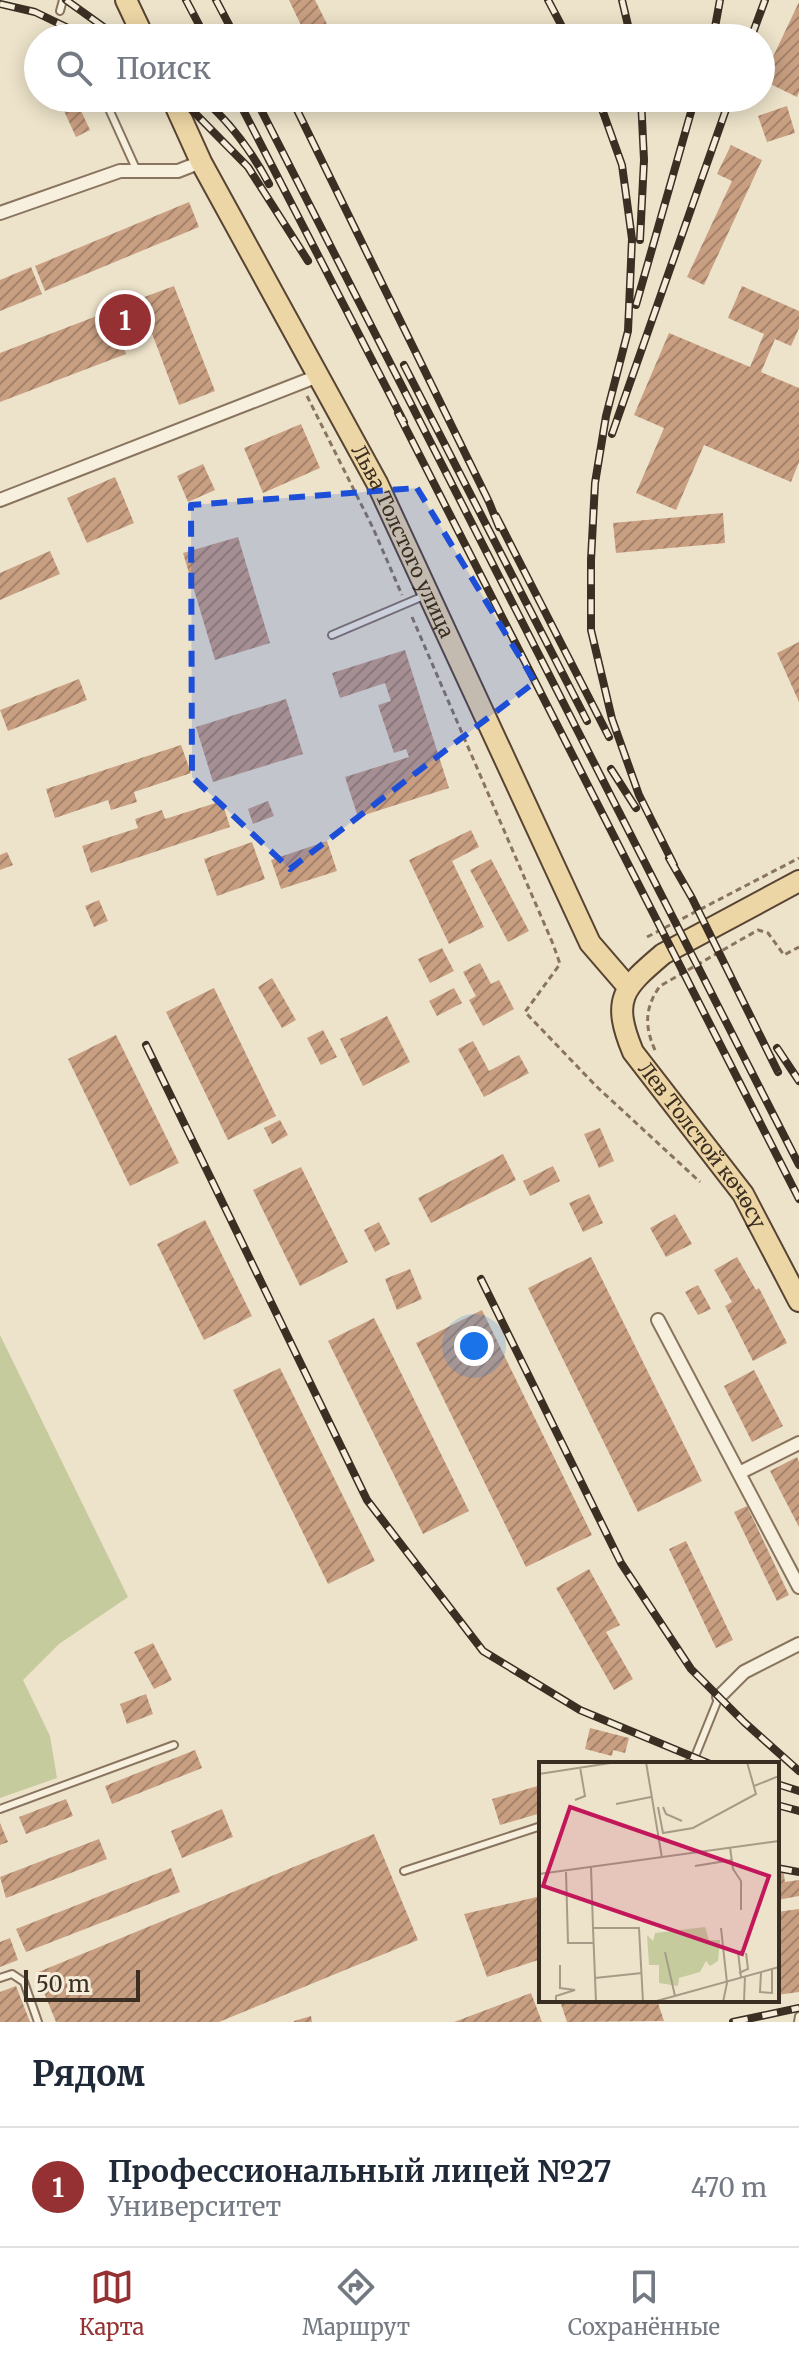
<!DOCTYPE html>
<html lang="ru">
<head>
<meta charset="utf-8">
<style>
  :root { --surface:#fff; --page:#f6f6f7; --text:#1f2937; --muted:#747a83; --line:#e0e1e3; --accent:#963133 }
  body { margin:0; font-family:Merriweather,serif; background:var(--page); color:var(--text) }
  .scale { position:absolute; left:24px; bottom:20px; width:116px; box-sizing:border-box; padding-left:8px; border:4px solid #3b2e22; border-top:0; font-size:22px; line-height:28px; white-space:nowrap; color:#3b2e22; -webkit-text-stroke:6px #f5edda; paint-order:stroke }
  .you { position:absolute; left:474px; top:1346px; width:28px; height:28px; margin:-20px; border:6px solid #fff; border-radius:50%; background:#1a73e8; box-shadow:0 0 0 12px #1a73e833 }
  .badge { display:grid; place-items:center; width:52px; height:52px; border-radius:50%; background:var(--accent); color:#fff; font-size:26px; font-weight:700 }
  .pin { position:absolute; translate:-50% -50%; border:4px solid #fff; box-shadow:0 2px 8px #0006 }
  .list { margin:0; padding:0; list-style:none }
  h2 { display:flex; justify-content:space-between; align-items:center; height:104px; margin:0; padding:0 32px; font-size:34px }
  h2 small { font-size:26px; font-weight:400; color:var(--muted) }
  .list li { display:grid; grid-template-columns:52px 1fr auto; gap:24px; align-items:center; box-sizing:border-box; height:120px; padding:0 32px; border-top:2px solid var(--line) }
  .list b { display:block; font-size:30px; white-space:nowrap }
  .list p { margin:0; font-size:26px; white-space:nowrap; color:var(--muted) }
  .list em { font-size:26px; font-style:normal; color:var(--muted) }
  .icon { flex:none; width:44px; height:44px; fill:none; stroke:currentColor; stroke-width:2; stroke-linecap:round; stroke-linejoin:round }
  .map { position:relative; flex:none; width:799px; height:2022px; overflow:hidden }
  .search { position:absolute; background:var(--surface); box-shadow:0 4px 20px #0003; left:24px; right:24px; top:24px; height:88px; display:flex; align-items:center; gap:20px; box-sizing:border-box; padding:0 28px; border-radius:44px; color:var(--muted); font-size:30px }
  .sheet { height:224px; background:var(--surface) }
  nav { display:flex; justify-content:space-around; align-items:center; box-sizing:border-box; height:112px; border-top:2px solid var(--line); background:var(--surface); font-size:22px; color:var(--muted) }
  nav a { display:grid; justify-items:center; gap:4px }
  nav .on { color:var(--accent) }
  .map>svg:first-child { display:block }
  .grass { fill:#c6cb9e }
  .building { fill:url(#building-hatch) }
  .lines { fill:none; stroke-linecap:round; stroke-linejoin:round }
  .lane-casing { stroke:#89755f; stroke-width:10 }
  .street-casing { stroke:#89755f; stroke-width:16 }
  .primary-casing { stroke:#584433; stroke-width:24 }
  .path { stroke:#89755f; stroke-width:3; stroke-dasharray:6 4; stroke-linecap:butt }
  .lane { stroke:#f8f0de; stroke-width:6 }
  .street { stroke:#f8f0de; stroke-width:12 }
  .primary { stroke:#edd6a5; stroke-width:20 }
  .rail-casing { stroke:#3b2e22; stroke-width:8 }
  .rail { stroke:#f5edda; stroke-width:5; stroke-dasharray:15; stroke-linecap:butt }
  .marked { fill:#1d4ed8; fill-opacity:0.2; stroke:#1d4ed8; stroke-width:6; stroke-dasharray:16 10; stroke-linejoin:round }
  .labels { text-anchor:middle; stroke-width:6; stroke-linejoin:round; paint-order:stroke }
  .street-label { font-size:20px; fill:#3b2e22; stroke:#f5edda }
  .inset-road { fill:none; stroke:#a69b87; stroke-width:2 }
  .view { fill:#c2185b; fill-opacity:0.15; stroke:#c2185b; stroke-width:4 }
  .inset-edge { fill:none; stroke:#3b2e22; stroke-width:4 }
</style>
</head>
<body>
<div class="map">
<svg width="799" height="2022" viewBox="0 0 799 2022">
  <defs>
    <pattern id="building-hatch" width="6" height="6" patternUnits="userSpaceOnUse" patternTransform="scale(2)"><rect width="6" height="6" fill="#c99f82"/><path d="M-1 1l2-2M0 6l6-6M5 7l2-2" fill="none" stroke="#a4826a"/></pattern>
  </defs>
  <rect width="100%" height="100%" fill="#ede3ca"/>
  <!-- grass -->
  <path class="grass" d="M0,1335L128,1597L59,1644L23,1680L50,1736L57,1778L0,1798Z"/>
  <!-- building -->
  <path class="building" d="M289,0H315L334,38H307Z
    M799,2V92L797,97L762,80Z
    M58,98H75L90,130L76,137Z
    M787,106L795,133L767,142L758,116Z
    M731,145L762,160L704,285L687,277L732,181L717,174Z
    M189,202L199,227L45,291L35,266Z
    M31,267L42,294L0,311V280Z
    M174,286L215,391L179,405L139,299Z
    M742,286L799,311V328L791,346L775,339L761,372L799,388V462L791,482L704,445L676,510L636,493L664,428L634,415L669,333L750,367L764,334L728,318Z
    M110,311L126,354L0,402V353Z
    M301,424L320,468L263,493L244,448Z
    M203,464L215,490L188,502L177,476Z
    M115,477L134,523L87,543L67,498Z
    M723,513L725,543L616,553L613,523Z
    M238,537L270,643L215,660L183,553Z
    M50,551L60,574L0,600V573Z
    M799,642V702L777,653Z
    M405,650L449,788L358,817L345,777L409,757L406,749L394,753L378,705L391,701L385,683L340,698L332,673Z
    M79,679L87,700L8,731L0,710Z
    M286,699L303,754L213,782L196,727Z
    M181,745L191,773L134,792L137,802L111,810L108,800L55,818L46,789Z
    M222,801L230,827L91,873L82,846L138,828L135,819L162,810L165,819Z
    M268,801L274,816L253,824L248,809Z
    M471,830L479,847L452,861L484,927L449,944L409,860Z
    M327,841L337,871L281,889L271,860Z
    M252,842L265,879L217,896L204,859Z
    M7,852L13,865L0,870V855Z
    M491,859L529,931L508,942L470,870Z
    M99,900L108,921L94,927L85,906Z
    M442,948L454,971L430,983L418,959Z
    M480,963L491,984L499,980L514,1009L483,1026L469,1000L476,996L463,972Z
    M272,978L296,1020L282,1028L258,987Z
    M214,988L276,1116L228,1140L166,1012Z
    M454,988L462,1003L437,1016L429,1001Z
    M387,1016L410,1062L363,1086L340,1039Z
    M323,1030L337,1057L321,1065L307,1038Z
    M116,1035L179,1163L130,1186L68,1059Z
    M473,1041L489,1071L519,1055L529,1073L484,1097L458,1049Z
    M280,1120L288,1135L272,1144L264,1128Z
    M600,1128L614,1161L599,1168L584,1134Z
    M503,1154L516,1180L431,1223L418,1198Z
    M553,1166L560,1181L530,1196L523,1181Z
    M301,1167L348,1262L300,1286L253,1190Z
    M589,1194L603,1223L583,1232L569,1203Z
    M675,1214L692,1244L666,1257L650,1228Z
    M205,1220L252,1316L204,1340L157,1244Z
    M379,1222L390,1244L375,1252L364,1230Z
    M591,1257L702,1481L638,1512L528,1288Z
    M737,1257L756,1290L759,1288L787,1343L753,1361L725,1306L732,1302L714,1270Z
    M410,1269L422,1299L397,1310L385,1279Z
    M698,1285L711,1309L698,1315L685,1292Z
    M482,1310L592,1535L526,1567L416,1343Z
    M374,1318L469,1511L423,1534L328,1341Z
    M280,1368L375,1561L328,1584L233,1390Z
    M754,1370L783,1426L752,1442L724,1386Z
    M797,1457L799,1462V1527L770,1471Z
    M747,1506L789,1595L777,1601L734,1512Z
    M686,1541L733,1640L716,1648L669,1549Z
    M589,1569L620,1625L606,1632L633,1679L614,1690L556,1588Z
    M153,1643L172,1680L154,1689L134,1652Z
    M146,1694L153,1714L127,1724L120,1704Z
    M590,1728L629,1738L625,1753L613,1750L612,1756L585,1749Z
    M195,1750L202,1768L112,1804L105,1786Z
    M541,1785V1813L500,1825L492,1799Z
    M66,1799L73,1816L26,1834L19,1817Z
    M222,1809L233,1837L182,1858L171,1831Z
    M0,1823L8,1842L0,1845Z
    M374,1834L418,1940L219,2022H56L36,1973Z
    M99,1839L107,1859L6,1898L0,1877Z
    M171,1868L180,1892L26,1952L16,1929Z
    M783,1869L785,1882L799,1880V1896L777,1900V1870Z
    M541,1896V1959L487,1977L464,1914Z
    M799,1909V1992L777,1995V1912Z
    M10,1938L18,1960L0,1967V1942Z
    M16,1986L30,2022H0V1992Z
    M531,1993L542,2022H454Z
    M562,2000H657L664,2021L567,2022L560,2001Z
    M311,2016L312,2022H294V2021Z"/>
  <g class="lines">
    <defs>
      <path id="lane" d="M60,11L63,0
        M104,98L137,171
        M332,635L426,595
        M687,1764L694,1759L719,1697
        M0,1809L174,1745
        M404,1871L541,1826
        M0,1978L12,1974L24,1982L38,2022
        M798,2022L799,2016"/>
      <path id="street" d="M0,213L120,171H178L201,162
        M0,500L318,376
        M658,1320L799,1587
        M739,1473L799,1443
        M719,1697L744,1672L799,1644"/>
      <g id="primary">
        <path d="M126,0L144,38"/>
        <path id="s1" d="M172,98L201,162L377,483L590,943L628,987"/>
        <path id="s2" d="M799,881L663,954C623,988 611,999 633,1052L743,1194L799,1301"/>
      </g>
    </defs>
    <!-- lane casing -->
    <use href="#lane" class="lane-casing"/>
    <!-- street casing -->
    <use href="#street" class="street-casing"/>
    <!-- primary casing -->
    <use href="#primary" class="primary-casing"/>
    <!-- path -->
    <path class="path" d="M307,396L373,528L402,595
      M412,617L553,944L560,964L525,1012L596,1086L700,1182
      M647,937L799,858
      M655,1050C644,1026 645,1007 660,986L758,930L768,933L784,955L799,947"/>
    <!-- lane -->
    <use href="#lane" class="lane"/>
    <!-- street -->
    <use href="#street" class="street"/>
    <!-- primary -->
    <use href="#primary" class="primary"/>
    <defs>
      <path id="rail" d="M66,0L119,38
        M186,0L206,38
        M216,0L236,38
        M548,0L568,38
        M622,0L631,38
        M0,4L35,12L89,38
        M713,38L720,0
        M751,38L765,0
        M180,98L248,167L308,261
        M202,98C229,121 252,152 269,184
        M237,98L404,422
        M255,98L799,1165
        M598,98L622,165L632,239L628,331L606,416L595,483L591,560V630L612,719L639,795L674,865
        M297,110L489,502L499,527
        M640,240L644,160L641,98
        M636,305L695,98
        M404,365L587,721
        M398,413L799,1199
        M612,434L730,98
        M496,516L609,737
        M611,769L636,808
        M669,858L692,898L778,1072
        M146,1045L367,1500L483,1651L580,1710L710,1764
        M777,1048L799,1081
        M481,1279L621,1563L691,1669L744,1722L799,1771
        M777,1784L799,1791
        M777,1805L799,1811
        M777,1868L799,1872
        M733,2022L799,2008"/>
    </defs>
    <!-- rail casing -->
    <use href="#rail" class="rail-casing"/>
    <!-- rail -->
    <use href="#rail" class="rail"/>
  </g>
  <!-- marked area -->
  <path class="marked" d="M417,488L535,682L290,869L192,777L191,505Z"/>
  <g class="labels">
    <!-- street labels -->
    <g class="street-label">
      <text dy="7" stroke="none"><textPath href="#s1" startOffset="500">Льва Толстого улица</textPath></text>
      <text dy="7" stroke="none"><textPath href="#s2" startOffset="386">Лев Толстой көчөсү</textPath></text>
    </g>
  </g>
  <!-- overview -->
  <g transform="translate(539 1762)">
    <rect width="240" height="240" fill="#ede3ca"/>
    <path d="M166,165L170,178H181L179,199L171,204L167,199L161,210L140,216L139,224L120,221V203H110L108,173L114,179L116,171Z" fill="#c6cb9e"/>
    <path class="inset-road" d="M107,0L123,96M0,12L78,0M215,24L240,14M36,38L46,34L41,5M77,42L112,35M119,45L124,71L154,66L217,32L208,0M124,45L127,52L143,59M191,85L194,107L202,119V148M156,104L193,98M52,105L54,166M27,110L29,181H55M0,112L240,79M182,166L188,221L184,240M126,190L136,234M222,210L221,230L233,231V207M200,211L209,207L207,191M202,215L199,190L206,189M56,216L103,211M17,240V234L36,228L21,226V203M57,240L54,166H100L104,240M114,240L240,205M205,240L206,214"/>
    <path class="view" d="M31,45L230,114L203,192L4,124Z"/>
    <rect width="240" height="240" class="inset-edge"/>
  </g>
</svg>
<div class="scale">50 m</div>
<div class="you"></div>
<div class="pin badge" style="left:125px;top:320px">1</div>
<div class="search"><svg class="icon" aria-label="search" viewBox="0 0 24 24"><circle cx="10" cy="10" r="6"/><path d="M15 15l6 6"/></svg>Поиск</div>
</div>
<section class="sheet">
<h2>Рядом<small></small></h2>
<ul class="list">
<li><span class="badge">1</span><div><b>Профессиональный лицей №27</b><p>Университет</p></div><em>470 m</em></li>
</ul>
</section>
<nav>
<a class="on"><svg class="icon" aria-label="map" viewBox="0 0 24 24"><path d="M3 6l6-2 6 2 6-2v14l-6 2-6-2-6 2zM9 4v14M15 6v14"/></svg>Карта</a>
<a><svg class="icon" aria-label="directions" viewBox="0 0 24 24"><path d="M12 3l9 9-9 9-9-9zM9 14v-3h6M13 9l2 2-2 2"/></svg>Маршрут</a>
<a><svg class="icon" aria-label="saved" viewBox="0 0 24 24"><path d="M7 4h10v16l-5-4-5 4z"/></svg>Сохранённые</a>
</nav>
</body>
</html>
